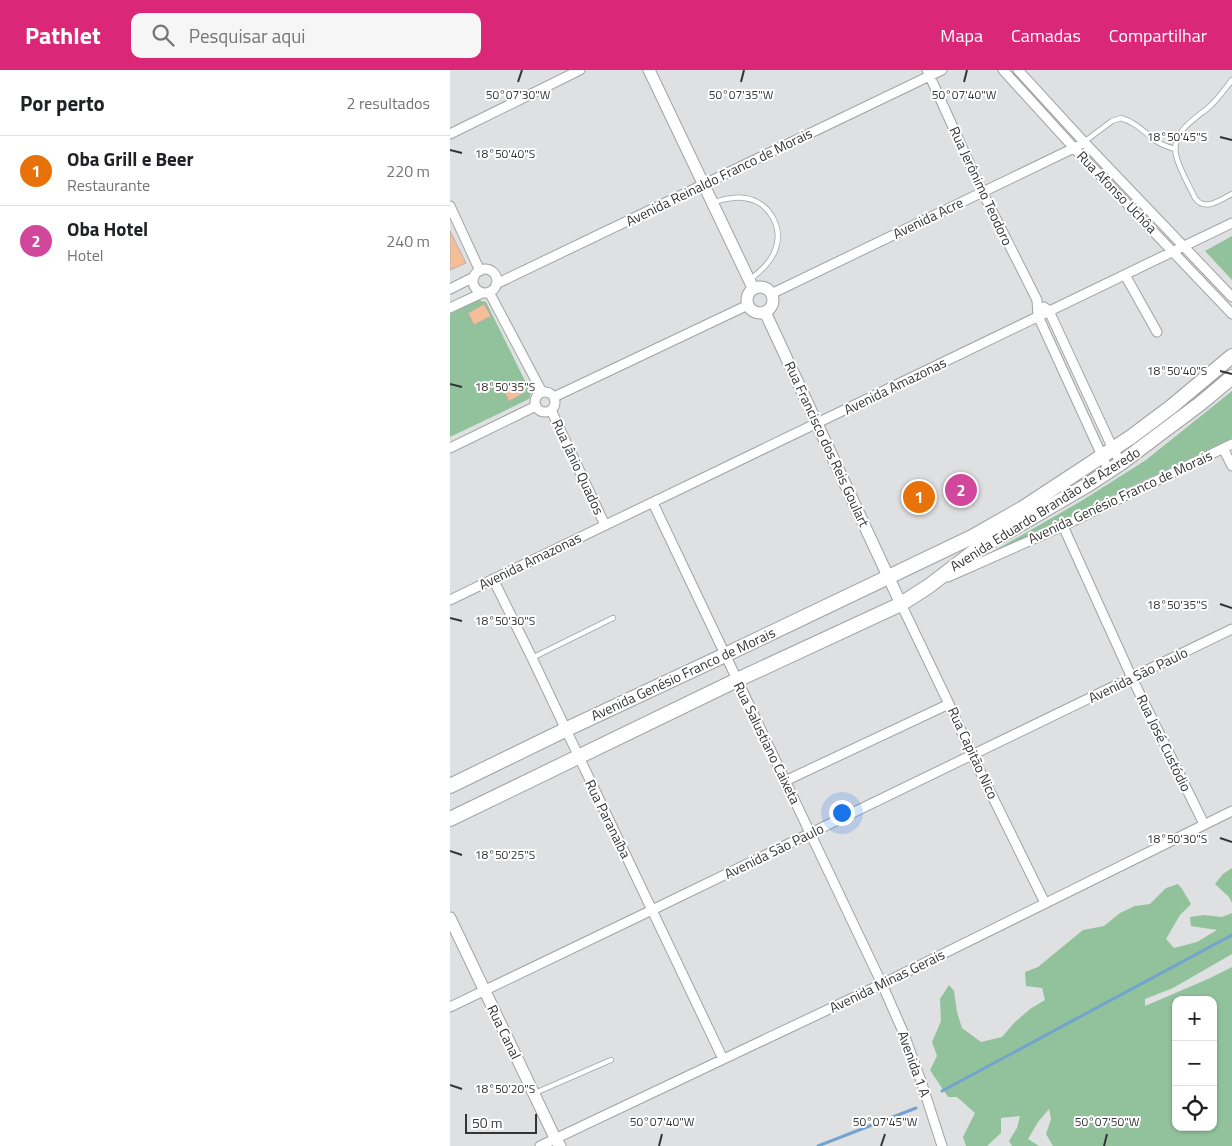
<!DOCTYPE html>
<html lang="pt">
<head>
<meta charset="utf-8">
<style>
  :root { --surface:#fff; --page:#f6f6f6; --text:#202124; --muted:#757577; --line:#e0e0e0; --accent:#db2777 }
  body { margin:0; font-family:"Titillium Web",sans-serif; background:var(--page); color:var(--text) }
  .controls { position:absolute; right:15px; bottom:15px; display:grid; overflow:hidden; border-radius:10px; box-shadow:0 1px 4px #0004 }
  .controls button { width:45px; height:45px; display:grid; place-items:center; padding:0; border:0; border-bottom:1px solid var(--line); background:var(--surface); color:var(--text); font:25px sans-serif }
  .scale { position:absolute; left:15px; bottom:12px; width:72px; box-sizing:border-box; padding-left:5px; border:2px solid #343435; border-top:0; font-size:14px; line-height:18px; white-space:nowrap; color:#343435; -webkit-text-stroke:4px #fff; paint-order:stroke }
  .you { position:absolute; left:391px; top:742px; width:18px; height:18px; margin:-12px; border:4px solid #fff; border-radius:50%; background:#1a73e8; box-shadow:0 0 0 8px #1a73e833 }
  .badge { display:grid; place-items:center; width:32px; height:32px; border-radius:50%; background:var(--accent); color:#fff; font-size:16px; font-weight:700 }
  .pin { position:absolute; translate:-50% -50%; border:2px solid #fff; box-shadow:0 1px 5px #0006 }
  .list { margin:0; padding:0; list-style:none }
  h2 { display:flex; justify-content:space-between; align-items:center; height:65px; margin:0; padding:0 20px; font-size:21px }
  h2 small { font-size:16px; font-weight:400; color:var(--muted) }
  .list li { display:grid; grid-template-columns:32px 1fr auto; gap:15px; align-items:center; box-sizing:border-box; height:70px; padding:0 20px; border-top:1px solid var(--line) }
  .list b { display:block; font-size:19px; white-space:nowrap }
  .list p { margin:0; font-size:16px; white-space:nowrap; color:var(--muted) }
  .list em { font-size:16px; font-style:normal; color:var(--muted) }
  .icon { flex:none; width:28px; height:28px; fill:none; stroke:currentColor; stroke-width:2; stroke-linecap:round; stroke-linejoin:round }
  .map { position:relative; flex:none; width:782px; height:1076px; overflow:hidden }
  header { display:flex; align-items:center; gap:30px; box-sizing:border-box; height:70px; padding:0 25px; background:var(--accent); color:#fff }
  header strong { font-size:24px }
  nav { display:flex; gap:28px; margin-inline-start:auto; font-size:18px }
  .search { width:350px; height:45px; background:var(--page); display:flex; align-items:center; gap:12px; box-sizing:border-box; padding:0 18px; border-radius:10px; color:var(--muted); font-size:19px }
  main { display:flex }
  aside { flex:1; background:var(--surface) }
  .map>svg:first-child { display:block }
  .green { fill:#91c29b; fill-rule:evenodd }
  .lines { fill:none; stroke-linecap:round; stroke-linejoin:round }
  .stream { stroke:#73a3cf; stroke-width:3 }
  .building { fill:#f5be96; stroke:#b3b2b1 }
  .service-casing { stroke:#a1a2a3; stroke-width:6 }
  .minor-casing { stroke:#a1a2a3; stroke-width:11 }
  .tertiary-casing { stroke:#a1a2a3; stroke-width:13 }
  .secondary-casing { stroke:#a1a2a3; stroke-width:16 }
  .service { stroke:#fff; stroke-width:4.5 }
  .minor { stroke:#fff; stroke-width:9 }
  .tertiary { stroke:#fff; stroke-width:11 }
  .secondary { stroke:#fff; stroke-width:14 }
  .ticks { fill:none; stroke:#343435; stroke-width:2 }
  .labels { text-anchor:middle; stroke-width:4; stroke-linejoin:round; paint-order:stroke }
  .street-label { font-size:14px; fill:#343435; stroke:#fff }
  .ticks-label { font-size:12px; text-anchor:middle; fill:#343435; stroke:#fff; stroke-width:4; stroke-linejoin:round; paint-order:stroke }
</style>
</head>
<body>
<header>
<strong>Pathlet</strong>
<div class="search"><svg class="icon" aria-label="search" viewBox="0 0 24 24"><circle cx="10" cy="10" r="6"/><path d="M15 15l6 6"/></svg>Pesquisar aqui</div>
<nav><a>Mapa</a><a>Camadas</a><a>Compartilhar</a></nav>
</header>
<main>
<aside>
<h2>Por perto<small>2 resultados</small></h2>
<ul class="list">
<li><span class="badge" style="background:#e8710a">1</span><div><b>Oba Grill e Beer</b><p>Restaurante</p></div><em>220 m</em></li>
<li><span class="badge" style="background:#d1479c">2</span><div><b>Oba Hotel</b><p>Hotel</p></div><em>240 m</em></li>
</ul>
</aside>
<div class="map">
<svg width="782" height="1076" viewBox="0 0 782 1076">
  <rect width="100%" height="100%" fill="#dfe0e1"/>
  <!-- green -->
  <path class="green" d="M782,166V210L755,181Z
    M28,230L36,232L81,323L79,329L0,367V244Z
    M782,321V368L545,482L544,481L633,430L696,390Z
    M782,798V833L779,827L765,814L773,804Z
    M728,814L732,819L741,834L730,845L716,869L724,878L747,872L767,860L741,856L740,847L754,845L772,847L782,843V884L723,918L695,929V936L758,909L782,897V1076H603L596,1064L601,1049L599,1039L588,1052L578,1069L589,1076H562L559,1071L567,1058L570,1046L551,1048V1063L537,1076H516L513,1067L525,1043L507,1027H498L480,1000L487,986L482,972L491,951L490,929L499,915L504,921L507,942L512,958L531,972L552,967L564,953L580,939L595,930L592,918L576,916L575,902L588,897L633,860L654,856L670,843L685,836L700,834L716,818ZM726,930H763V1057H726Z"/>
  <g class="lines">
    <!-- stream -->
    <path class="stream" d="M492,1021L782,865
      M368,1076L466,1038"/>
  </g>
  <!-- building -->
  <path class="building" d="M0,161L16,193L0,200Z
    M34,234L41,246L24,255L18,243Z
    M69,310L76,322L59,331L53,319Z"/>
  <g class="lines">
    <defs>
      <path id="service" d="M782,10C775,19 768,29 759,37C745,49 721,62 726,85C729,99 739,115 745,128C755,142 770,130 782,124
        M634,72L662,51L671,48C685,52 694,62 706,71C712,75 718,77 725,79
        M263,132C273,130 284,126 294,128C320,131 335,159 324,183C319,194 310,201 301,209
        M82,588L163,548
        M85,1023L161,990"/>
      <path id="minor" d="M477,0L532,121L587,230L588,246L659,401
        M553,0L624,78L782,244
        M568,0L634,72L782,227
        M0,64L130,0
        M0,136L30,201
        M23 211a12 12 0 1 1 24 0a12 12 0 1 1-24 0Z
        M675,205L707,262
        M46,214L492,0
        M0,219L24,207
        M39,222L92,322
        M321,224L624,78L634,72
        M594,237L599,241L663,379L671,393
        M0,238L32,223
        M85 332a10 10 0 1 1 20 0a10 10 0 1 1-20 0Z
        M104,327L298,235
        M101,340L155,455
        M0,378L86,336
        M773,378L782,396
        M203,433L432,914L454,964L471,1011L492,1076
        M613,456L682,608L754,754
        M498,507L613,456L782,374
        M43,509L82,588L129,687L273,989
        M0,530C261,405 521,278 782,153
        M451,534L499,634L522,685L595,833
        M335,711L499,634
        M0,937L202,840L782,559
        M90,1076L432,914L782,741"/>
      <path id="tertiary" d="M199,0L303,218
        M297 230a13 13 0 1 1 26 0a13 13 0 1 1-26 0Z
        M315,242L451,534
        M0,848L105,1068L110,1076"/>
      <path id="secondary" d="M0,716L117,659L275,585L522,467L573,438L681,367L721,337L782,286
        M0,749L287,610L451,534L479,516L526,480L639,414L671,393L751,333L782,307"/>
    </defs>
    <!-- service casing -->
    <use href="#service" class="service-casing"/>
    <!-- minor casing -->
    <use href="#minor" class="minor-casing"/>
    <!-- tertiary casing -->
    <use href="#tertiary" class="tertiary-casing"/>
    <!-- secondary casing -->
    <use href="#secondary" class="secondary-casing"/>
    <!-- service -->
    <use href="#service" class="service"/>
    <!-- minor -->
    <use href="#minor" class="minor"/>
    <!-- tertiary -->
    <use href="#tertiary" class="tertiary"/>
    <!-- secondary -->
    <use href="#secondary" class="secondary"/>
  </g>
  <!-- ticks -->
  <path class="ticks" d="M68,12L72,0M291,12L294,0M514,12L517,0M770,67L782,70M0,80L12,83M770,301L782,304M0,314L12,317M770,534L782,538M0,548L12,551M770,768L782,772M0,781L12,785M0,1015L12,1019M209,1076L212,1064M431,1076L435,1064M654,1076L657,1064"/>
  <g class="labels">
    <!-- street labels -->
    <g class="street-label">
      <text transform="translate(269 107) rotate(-26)" y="5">Avenida Reinaldo Franco de Morais</text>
      <text transform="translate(531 116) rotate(65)" y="5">Rua Jerônimo Teodoro</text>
      <text transform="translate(667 122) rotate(46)" y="5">Rua Afonso Uchôa</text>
      <text transform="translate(478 148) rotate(-26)" y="5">Avenida Acre</text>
      <text transform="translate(445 316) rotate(-26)" y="5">Avenida Amazonas</text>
      <text transform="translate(377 374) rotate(65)" y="5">Rua Francisco dos Reis Goulart</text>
      <text transform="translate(128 397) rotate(65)" y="5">Rua Jânio Quados</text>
      <text transform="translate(670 427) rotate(-25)" y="5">Avenida Genésio Franco de Morais</text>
      <text transform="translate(595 439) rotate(-32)" y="5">Avenida Eduardo Brandão de Azeredo</text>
      <text transform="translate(80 491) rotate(-26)" y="5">Avenida Amazonas</text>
      <text transform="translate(233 604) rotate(-25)" y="5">Avenida Genésio Franco de Morais</text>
      <text transform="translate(688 605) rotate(-26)" y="5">Avenida São Paulo</text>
      <text transform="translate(317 673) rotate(64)" y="5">Rua Salustiano Caixeta</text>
      <text transform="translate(714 673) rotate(64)" y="5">Rua José Custódio</text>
      <text transform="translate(523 683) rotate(65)" y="5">Rua Capitão Nico</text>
      <text transform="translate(158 749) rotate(64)" y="5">Rua Paranaíba</text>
      <text transform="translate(324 781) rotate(-26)" y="5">Avenida São Paulo</text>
      <text transform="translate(437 911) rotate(-26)" y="5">Avenida Minas Gerais</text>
      <text transform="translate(54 962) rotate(64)" y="5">Rua Canal</text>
      <text transform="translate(464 994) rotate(70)" y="5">Avenida 1 A</text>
    </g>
  </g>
  <g class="ticks-label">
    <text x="68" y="29">50°07'30"W</text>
    <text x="291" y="29">50°07'35"W</text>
    <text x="514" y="29">50°07'40"W</text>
    <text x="727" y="71">18°50'45"S</text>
    <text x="55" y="88">18°50'40"S</text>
    <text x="727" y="305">18°50'40"S</text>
    <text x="55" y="321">18°50'35"S</text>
    <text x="727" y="539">18°50'35"S</text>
    <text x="55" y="555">18°50'30"S</text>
    <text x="727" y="773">18°50'30"S</text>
    <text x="55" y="789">18°50'25"S</text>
    <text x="55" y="1023">18°50'20"S</text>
    <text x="212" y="1056">50°07'40"W</text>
    <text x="435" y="1056">50°07'45"W</text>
    <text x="657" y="1056">50°07'50"W</text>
  </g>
</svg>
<div class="controls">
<button>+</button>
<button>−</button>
<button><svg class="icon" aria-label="locate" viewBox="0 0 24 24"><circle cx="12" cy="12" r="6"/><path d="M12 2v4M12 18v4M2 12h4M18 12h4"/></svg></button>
</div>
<div class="scale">50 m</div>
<div class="you"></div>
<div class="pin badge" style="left:469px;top:427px;background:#e8710a">1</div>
<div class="pin badge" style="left:511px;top:420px;background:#d1479c">2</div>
</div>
</main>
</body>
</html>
